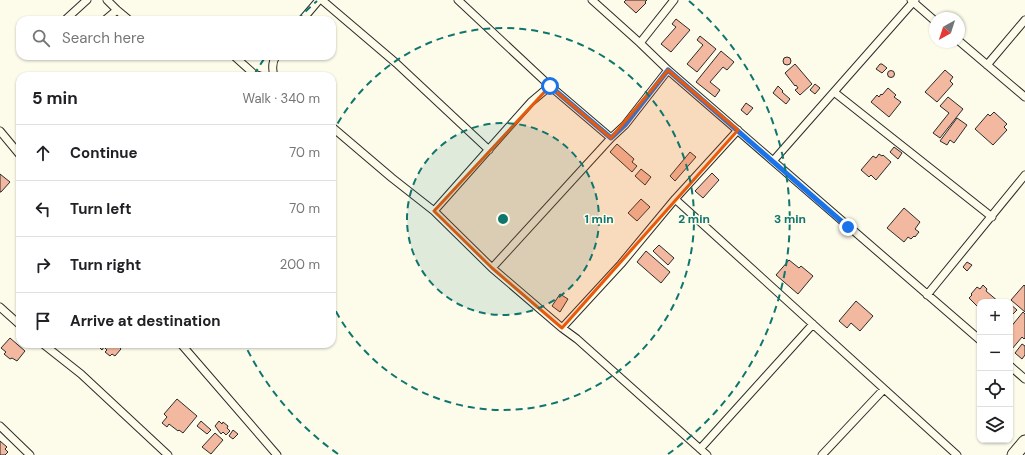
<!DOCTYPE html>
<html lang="en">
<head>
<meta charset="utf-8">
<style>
  :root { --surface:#fff; --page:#f6f6f6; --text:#202124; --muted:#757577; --line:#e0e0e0 }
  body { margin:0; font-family:"DM Sans",sans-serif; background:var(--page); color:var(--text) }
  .controls { position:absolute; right:12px; bottom:12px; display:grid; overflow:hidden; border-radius:8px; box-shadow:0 1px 3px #0004 }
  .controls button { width:36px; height:36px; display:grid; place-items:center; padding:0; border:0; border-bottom:1px solid var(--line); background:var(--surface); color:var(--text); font:20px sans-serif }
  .compass { position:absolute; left:929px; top:12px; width:36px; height:36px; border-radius:50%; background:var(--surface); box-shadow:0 1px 3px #0004; rotate:219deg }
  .stop { position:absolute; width:12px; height:12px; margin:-9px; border:3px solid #1a73e8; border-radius:50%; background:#fff }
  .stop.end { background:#1a73e8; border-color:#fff; box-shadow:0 1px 4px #0008 }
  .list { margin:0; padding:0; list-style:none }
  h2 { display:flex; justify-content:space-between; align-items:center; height:52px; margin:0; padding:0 16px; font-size:17px }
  h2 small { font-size:13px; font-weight:400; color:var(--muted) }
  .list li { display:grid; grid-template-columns:26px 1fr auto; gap:12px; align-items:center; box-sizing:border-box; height:56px; padding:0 16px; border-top:1px solid var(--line) }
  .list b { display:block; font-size:15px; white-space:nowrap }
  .list em { font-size:13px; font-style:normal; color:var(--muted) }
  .icon { flex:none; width:22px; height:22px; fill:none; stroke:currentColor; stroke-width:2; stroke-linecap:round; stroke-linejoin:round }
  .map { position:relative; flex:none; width:1025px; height:455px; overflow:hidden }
  .search { position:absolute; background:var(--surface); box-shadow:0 1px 3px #0004; left:16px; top:16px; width:320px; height:44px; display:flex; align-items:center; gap:10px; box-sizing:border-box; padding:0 14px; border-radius:12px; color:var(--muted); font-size:15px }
  .panel { position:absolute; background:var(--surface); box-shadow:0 1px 3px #0004; left:16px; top:72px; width:320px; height:276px; border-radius:12px }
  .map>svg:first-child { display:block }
  .building { fill:#f2b8a0; stroke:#2b2b2b }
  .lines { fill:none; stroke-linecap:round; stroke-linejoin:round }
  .street-casing { stroke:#2b2b2b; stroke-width:9 }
  .highway-casing { stroke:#2b2b2b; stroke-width:15 }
  .street { stroke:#fdfbea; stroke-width:7 }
  .highway { stroke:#fdfbea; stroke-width:13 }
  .route { stroke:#1a73e8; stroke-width:5 }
  .marked { fill:#e8590c; fill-opacity:0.2; stroke:#e8590c; stroke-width:3; stroke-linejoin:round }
  .ring { fill:none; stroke:#0f766e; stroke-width:2; stroke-dasharray:7 5 }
  .centre { fill:#0f766e; stroke:#fdfbea; stroke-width:2 }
  .ring-label { font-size:12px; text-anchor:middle; font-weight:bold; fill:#0f766e; stroke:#fdfbea; stroke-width:3; stroke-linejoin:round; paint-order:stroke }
</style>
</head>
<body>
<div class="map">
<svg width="1025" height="455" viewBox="0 0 1025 455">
  <rect width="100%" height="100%" fill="#fdfbea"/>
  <!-- building -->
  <path class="building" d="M626,0H647L645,2L646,3L636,13L624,2Z
    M676,19L690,30L671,52L661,44L676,27L672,24Z
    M700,36L716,49L697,72L687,64L703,45L697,40Z
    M721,51L734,62L727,70L723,67L710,82L720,90L715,97L696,82Z
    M783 61a4 4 0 1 1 8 0a4 4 0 1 1-8 0Z
    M795,64L812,84L800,95L795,90L798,88L796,85L795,86L785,73Z
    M880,64H882L887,68L882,73L876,69Z
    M945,70L953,77L950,81L953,84L937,102L925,92Z
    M887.5 74a3.5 3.5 0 1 1 7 0a3.5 3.5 0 1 1-7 0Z
    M815,84L820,88L815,94L810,90Z
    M778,86L783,91L782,92L790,99L786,104L773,93Z
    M888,88L896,95L894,97L901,102L889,117L871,102L877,95L879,97L881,94L882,95Z
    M948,97L963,109L940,138L933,133L949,113L940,106Z
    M746,103L753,108L747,115L741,110Z
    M994,112L1007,124L1004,127L1007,130L993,145L975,129L988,114L990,116Z
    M957,118L967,125L954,143L950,140L947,145L940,141Z
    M617,144L634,159L632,162L637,166L632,172L610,152Z
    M894,147L902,153L898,159L890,152Z
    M690,152L696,157L675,181L670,176Z
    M879,154L882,156L883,155L891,162L876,180L871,175L869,177L861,170L873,156L876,158Z
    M641,169L651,177L645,185L635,176Z
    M712,173L719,180L703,198L695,191Z
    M0,174L10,182L1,192H0Z
    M641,199L650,207L637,221L628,213Z
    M904,208L920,222L915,229L919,232L915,237L914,236L911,239L908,237L904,242L887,228Z
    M659,245L674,258L668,265L653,251Z
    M646,251L670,272L661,283L637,262Z
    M789,260L799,268L801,266L813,276L798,294L776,275Z
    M967,262L972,265L967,271L963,267Z
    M983,285L987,289L986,291L999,302H980V309L969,298L972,295L971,294L977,287L980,289Z
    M1024,285L1025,286V312L1011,300Z
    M560,294L568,299L560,312L552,306Z
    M856,301L873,316L860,331L851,323L847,328L839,321Z
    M1010,304L1017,310L1010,317Z
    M1023,312L1025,314V338L1024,339L1022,337L1012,349L1010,347V328Z
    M10,338L25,351L17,361L12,358L10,359L4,354L6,352L1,348Z
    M99,344H114L116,345L117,344L121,349L115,356L112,354L110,356L105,352L107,350L104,347L102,350L98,346Z
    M1022,344L1025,346V355L1022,359L1015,353Z
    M177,399L197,416L183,433L179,430L178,431L169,424L167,427L162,423L167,417L164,414Z
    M201,421L211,430L207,434L197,426Z
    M219,421L222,424L223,422L228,426L227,428L230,431L226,435L223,432L221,434L215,426Z
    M233,430L238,434L233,439L229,436Z
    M215,433L223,440L211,454L202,447Z
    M0,441L7,447L5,449L8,452L5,455H0Z"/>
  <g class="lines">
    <defs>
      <path id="street" d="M107,0L117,10L129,20
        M322,0L396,63L489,150
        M458,0L550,86L611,138
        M592,0L640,43L668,70L773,161
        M911,0L935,21
        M915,0L773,161L980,340
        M65,20L87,0
        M105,20L117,10
        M302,20L319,0
        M959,41L1025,97
        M640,43L674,0
        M234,56L254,74L260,76
        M987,65L1025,20
        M274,76C272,69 272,62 276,56
        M550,86L531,102L434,211L492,268L562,328
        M834,92L992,217
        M332,127L392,178L434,211
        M738,130L675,199L957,455
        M0,131L20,155
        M675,199L621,264L562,328L577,339L707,455
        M492,268L611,138L625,125L668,70
        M927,295L1025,175
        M0,307L20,325
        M43,344L81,374L168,455
        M181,344L277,455
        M1010,366L1025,379
        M0,426L30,455
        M700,449L813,324
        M822,455L884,389"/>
      <path id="highway" d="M1014,455L1025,442"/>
    </defs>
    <!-- street casing -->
    <use href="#street" class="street-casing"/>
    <!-- highway casing -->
    <use href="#highway" class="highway-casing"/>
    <!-- street -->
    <use href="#street" class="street"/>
    <!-- highway -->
    <use href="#highway" class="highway"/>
  </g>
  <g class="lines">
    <!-- route -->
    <path class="route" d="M550,86L611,138L625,125L668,70L848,227"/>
  </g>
  <!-- marked area -->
  <path class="marked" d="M668,70L738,130L562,328L492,268L434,211L550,86L611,138Z"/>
  <!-- distance rings -->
  <circle cx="503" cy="219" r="96" fill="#0f766e" fill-opacity=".12"/>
  <g class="ring">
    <circle cx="503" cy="219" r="96"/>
    <path d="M332 134A191 191 0 1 1 332 304"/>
    <path d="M338 454A287 287 0 0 1 245 345M254 75A287 287 0 0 1 266 56M297 20A287 287 0 0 1 317 1M689 1A287 287 0 0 1 668 454"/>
  </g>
  <circle cx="503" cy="219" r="6" class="centre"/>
  <g class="ring-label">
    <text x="599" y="223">1 min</text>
    <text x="694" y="223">2 min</text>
    <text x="790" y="223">3 min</text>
  </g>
</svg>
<div class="controls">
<button>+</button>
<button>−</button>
<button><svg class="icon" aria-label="locate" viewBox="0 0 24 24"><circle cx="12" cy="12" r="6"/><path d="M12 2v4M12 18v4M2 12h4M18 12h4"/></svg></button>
<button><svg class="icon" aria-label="layers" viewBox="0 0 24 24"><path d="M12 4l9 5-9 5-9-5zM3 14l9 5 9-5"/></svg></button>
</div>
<svg class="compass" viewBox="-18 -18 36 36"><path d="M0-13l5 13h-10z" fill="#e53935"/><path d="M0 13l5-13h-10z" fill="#757577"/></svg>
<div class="stop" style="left:550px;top:86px"></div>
<div class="stop end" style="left:848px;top:227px"></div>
<div class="search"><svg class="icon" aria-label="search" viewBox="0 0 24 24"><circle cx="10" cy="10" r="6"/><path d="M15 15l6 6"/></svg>Search here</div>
<section class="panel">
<h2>5 min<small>Walk · 340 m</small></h2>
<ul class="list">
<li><svg class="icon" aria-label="ahead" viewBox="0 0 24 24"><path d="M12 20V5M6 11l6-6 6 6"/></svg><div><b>Continue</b></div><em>70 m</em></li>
<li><svg class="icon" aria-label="left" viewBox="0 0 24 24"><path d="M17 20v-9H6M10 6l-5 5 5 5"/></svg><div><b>Turn left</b></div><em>70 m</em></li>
<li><svg class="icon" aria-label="right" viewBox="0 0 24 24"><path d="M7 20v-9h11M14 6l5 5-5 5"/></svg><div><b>Turn right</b></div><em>200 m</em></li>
<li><svg class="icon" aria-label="arrive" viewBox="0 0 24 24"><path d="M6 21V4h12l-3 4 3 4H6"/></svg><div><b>Arrive at destination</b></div></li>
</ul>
</section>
</div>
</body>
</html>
